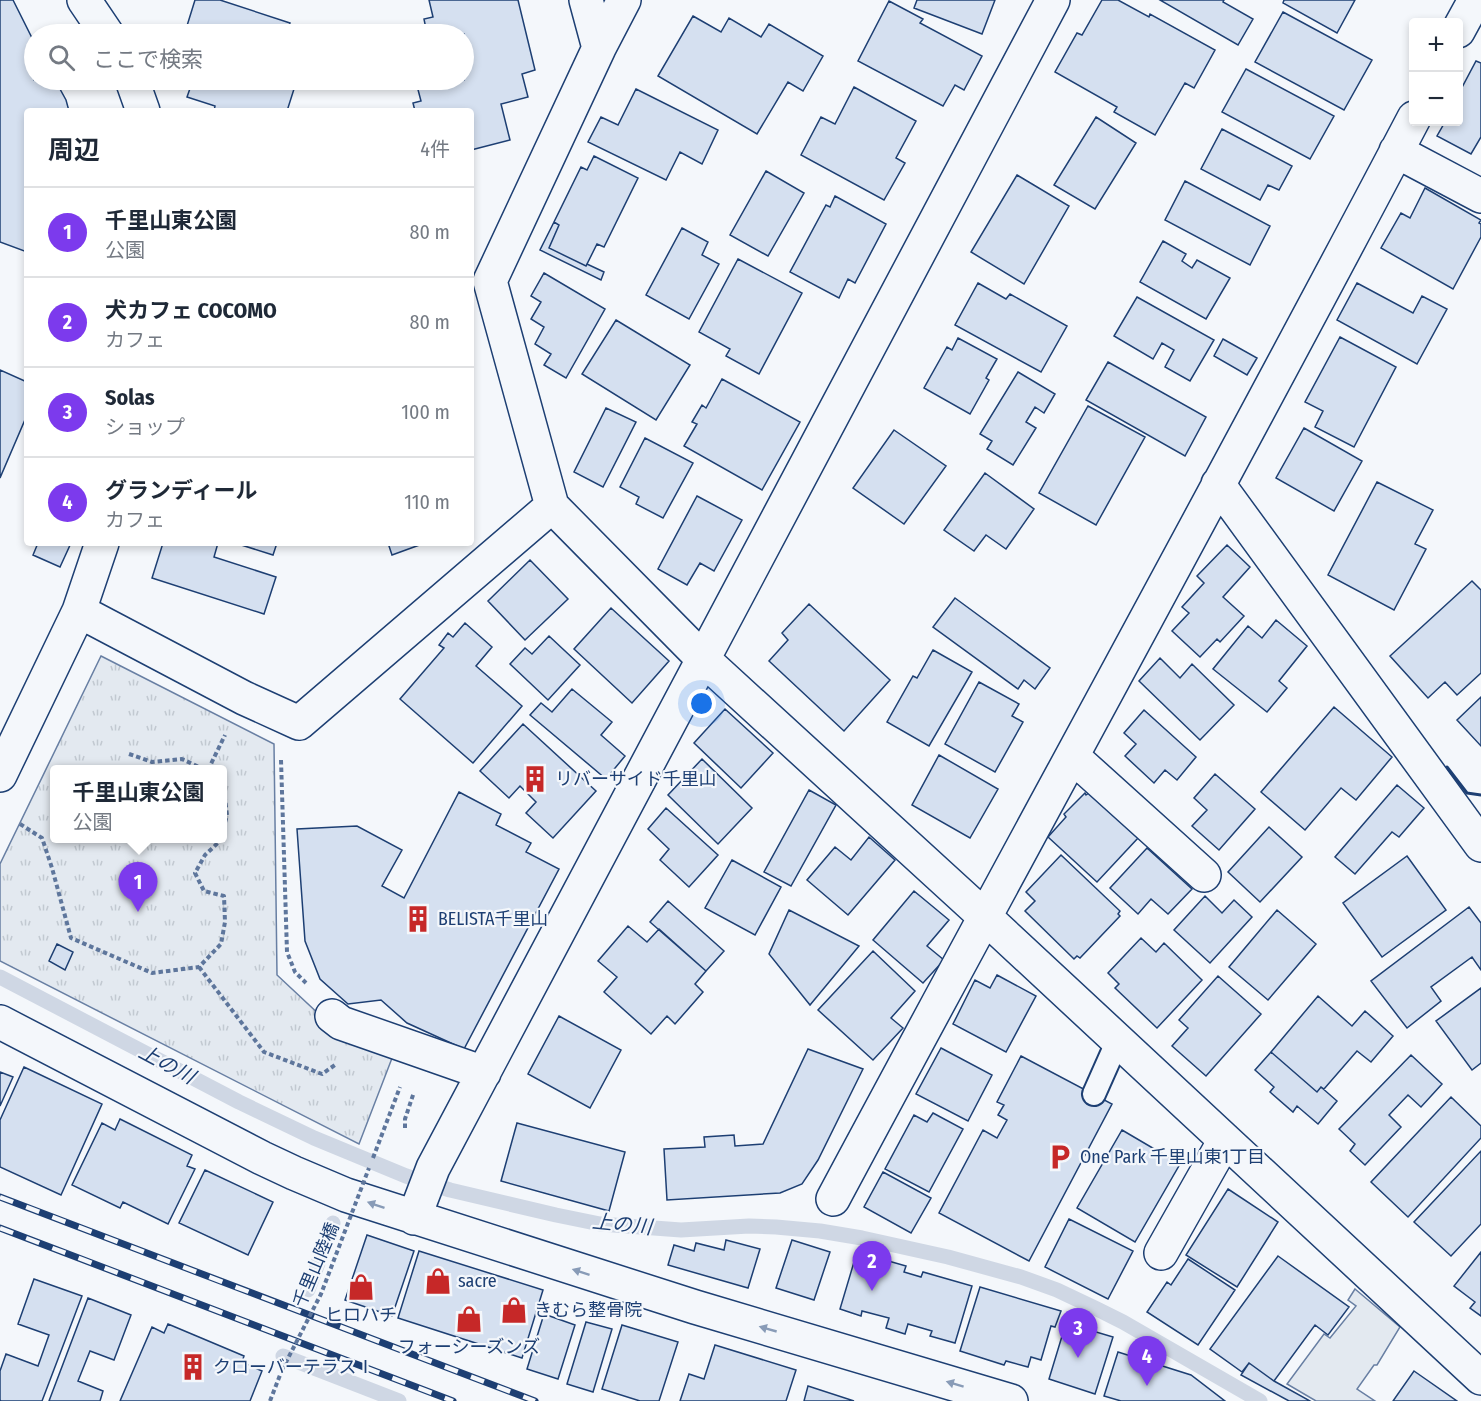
<!DOCTYPE html>
<html lang="ja">
<head>
<meta charset="utf-8">
<style>
  :root { --surface:#fff; --page:#f6f6f7; --text:#1f2937; --muted:#747a83; --line:#e0e1e3; --accent:#7c3aed }
  body { margin:0; font-family:"Fira Sans Condensed","Noto Sans JP",sans-serif; background:var(--page); color:var(--text) }
  .controls { position:absolute; right:18px; top:18px; display:grid; overflow:hidden; border-radius:6px; box-shadow:0 3px 9px #0003 }
  .controls button { width:54px; height:54px; display:grid; place-items:center; padding:0; border:0; border-bottom:2px solid var(--line); background:var(--surface); color:var(--text); font:30px sans-serif }
  .you { position:absolute; left:702px; top:704px; width:21px; height:21px; margin:-15px; border:4px solid #fff; border-radius:50%; background:#1a73e8; box-shadow:0 0 0 9px #1a73e833 }
  .badge { display:grid; place-items:center; width:39px; height:39px; border-radius:50%; background:var(--accent); color:#fff; font-size:20px; font-weight:700 }
  .pin { position:absolute; translate:-50% -50px; filter:drop-shadow(0 2px 3px #0008) }
  .pin::after { content:''; position:absolute; top:32px; width:21px; height:18px; background:inherit; clip-path:polygon(0 0,100% 0,50% 100%) }
  .popup { position:absolute; left:50px; top:765px; width:177px; height:78px; box-sizing:border-box; display:grid; place-content:center; border-radius:6px; background:var(--surface); filter:drop-shadow(0 2px 4px #0005); font-size:20px; white-space:nowrap; color:var(--muted) }
  .popup b { font-size:22px; color:var(--text) }
  .popup::after { content:''; position:absolute; left:50%; top:100%; margin-left:-12px; border:12px solid transparent; border-top-color:var(--surface) }
  .list { margin:0; padding:0; list-style:none }
  h2 { display:flex; justify-content:space-between; align-items:center; height:78px; margin:0; padding:0 24px; font-size:26px }
  h2 small { font-size:20px; font-weight:400; color:var(--muted) }
  .list li { display:grid; grid-template-columns:39px 1fr auto; gap:18px; align-items:center; box-sizing:border-box; height:90px; padding:0 24px; border-top:2px solid var(--line) }
  .list b { display:block; font-size:22px; white-space:nowrap }
  .list p { margin:0; font-size:20px; white-space:nowrap; color:var(--muted) }
  .list em { font-size:20px; font-style:normal; color:var(--muted) }
  .icon { flex:none; width:33px; height:33px; fill:none; stroke:currentColor; stroke-width:2; stroke-linecap:round; stroke-linejoin:round }
  .map { position:relative; flex:none; width:1481px; height:1401px; overflow:hidden }
  .search { position:absolute; background:var(--surface); box-shadow:0 3px 9px #0003; left:24px; top:24px; width:450px; height:66px; display:flex; align-items:center; gap:15px; box-sizing:border-box; padding:0 21px; border-radius:33px; color:var(--muted); font-size:22px }
  .panel { position:absolute; background:var(--surface); box-shadow:0 3px 9px #0003; left:24px; top:108px; width:450px; height:438px; border-radius:6px }
  .map>svg:first-child { display:block }
  .park { fill:url(#park-tufts); stroke:#687fa3; stroke-width:1.5; fill-rule:evenodd }
  .garden { fill:#e3e9f0; stroke:#687fa3; stroke-width:1.5 }
  .lines { fill:none; stroke-linecap:round; stroke-linejoin:round }
  .stream { stroke:#cfd7e4; stroke-width:15 }
  .building { fill:#d5e0f0; stroke:#1d3f73; stroke-width:1.5 }
  .service-casing { stroke:#1d3f73; stroke-width:26 }
  .minor-casing { stroke:#1d3f73; stroke-width:36 }
  .path { stroke:#5e769c; stroke-width:4; stroke-dasharray:4.5 3; stroke-linecap:butt }
  .service { stroke:#f4f7fb; stroke-width:22 }
  .minor { stroke:#f4f7fb; stroke-width:33 }
  .rail-casing { stroke:#1d3f73; stroke-width:7 }
  .rail { stroke:#f4f7fb; stroke-width:4.5; stroke-dasharray:14; stroke-linecap:butt }
  .path-bridge { stroke:#5e769c; stroke-width:4; stroke-dasharray:4.5 3; stroke-linecap:butt }
  .wall { stroke:#1d3f73; stroke-width:3 }
  .oneway { fill:#889bb7 }
  .labels { text-anchor:middle; stroke-width:4.5; stroke-linejoin:round; paint-order:stroke }
  .poi-label { font-size:18px; fill:#1d3f73; stroke:#f4f7fb; text-anchor:start }
  .street-label { font-size:18px; fill:#1d3f73; stroke:#f4f7fb }
  .water-label { font-size:20px; font-style:italic; fill:#1d3f73; stroke:#f4f7fb }
</style>
</head>
<body>
<div class="map">
<svg width="1481" height="1401" viewBox="0 0 1481 1401">
  <defs>
    <pattern id="park-tufts" width="24" height="20" patternUnits="userSpaceOnUse" patternTransform="scale(1.5)"><rect width="24" height="20" fill="#e3e9f0"/><path d="M3 7l-1-3M5 7V3M7 7l1-3M15 17l-1-3M17 17v-4M19 17l1-3" fill="none" stroke="#c2c9d1"/></pattern>
  </defs>
  <rect width="100%" height="100%" fill="#f4f7fb"/>
  <!-- park -->
  <path class="park" d="M101,656L274,744L277,975L338,1032L394,1053L359,1144L0,961V864ZM54,770H222V838H54Z"/>
  <!-- garden -->
  <path class="garden" d="M1355,1289L1400,1327L1377,1365H1374L1357,1389L1375,1401H1316L1287,1384L1324,1334L1330,1338L1356,1306L1348,1300Z"/>
  <g class="lines">
    <!-- stream -->
    <path class="stream" d="M0,977L239,1102L314,1138L406,1176L450,1190L556,1215L600,1224L681,1230L749,1226L776,1227L820,1231L862,1238L948,1257L1021,1277L1057,1290L1097,1309L1123,1322L1260,1401
      M308,1290L333,1223
      M283,1356L399,1401"/>
  </g>
  <!-- building -->
  <path class="building" d="M0,0H13L34,42V80H55L66,100L69,111H27V252L0,242Z
    M195,0H220L290,23L286,34H202L186,29Z
    M429,0H518L535,70L522,74L528,97L501,104L510,140L471,150V111H415L413,103L421,101L416,82L424,80H464V34H427L424,19L433,17Z
    M917,0H995L982,34L914,8Z
    M1102,0H1118L1149,17L1150,14L1215,50L1194,88L1185,83L1155,135L1114,112L1117,107L1055,72L1077,33L1082,35Z
    M1160,0H1224L1223,2L1253,19L1238,45Z
    M1284,0H1355L1337,33L1283,3Z
    M889,1L923,19L920,23L982,56L964,90L955,85L943,106L858,61Z
    M1283,12L1372,60L1344,110L1255,62Z
    M693,16L721,32L729,18L761,37L769,24L823,56L803,91L788,82L757,134L658,76Z
    M1476,61L1481,63V137L1471,154L1437,136L1445,122H1458V95Z
    M1246,69L1334,116L1310,159L1222,112Z
    M193,80H264L294,89L287,111H214L215,106L187,97Z
    M854,87L916,121L896,158L905,163L884,200L801,155L821,117L835,124Z
    M636,89L718,130L702,164L680,152L666,180L588,142L601,117L618,125Z
    M1096,117L1136,143L1095,209L1054,185Z
    M1222,129L1292,166L1279,190L1268,185L1260,200L1201,169Z
    M594,156L638,178L604,247L597,244L586,266L549,248L559,225L554,222L581,167L587,170Z
    M766,171L804,193L768,256L730,235Z
    M1017,175L1069,206L1024,284L971,252Z
    M1185,181L1270,226L1250,265L1165,220Z
    M1425,188L1481,220L1479,223L1481,224V237L1453,289L1381,248L1401,213L1410,218Z
    M835,196L886,224L855,283L848,279L839,298L790,272L826,205L830,207Z
    M554,222L559,225L549,248L586,266L587,264L604,272L601,280L540,250Z
    M682,228L708,242L702,255L719,264L689,319L646,295Z
    M1163,241L1186,254L1182,261L1192,268L1197,260L1230,278L1206,319L1140,282Z
    M738,259L802,293L759,374L726,356L730,349L699,332Z
    M544,273L605,309L566,378L544,365L551,354L535,344L544,327L531,319L541,302L531,296Z
    M978,283L1006,299L1010,294L1067,326L1041,372L955,325Z
    M1357,283L1413,313L1422,296L1447,309L1417,364L1337,320Z
    M1137,297L1214,340L1190,381L1165,367L1174,350L1162,343L1153,359L1114,336Z
    M616,320L690,365L656,420L582,374Z
    M1340,337L1396,367L1354,447L1315,427L1323,411L1305,402Z
    M958,338L997,359L986,378L989,380L970,414L924,388L947,347L952,350Z
    M1223,339L1257,358L1247,375L1214,356Z
    M1108,362L1206,417L1185,456L1086,400Z
    M0,370L27,382V415L0,478Z
    M1018,372L1055,394L1044,413L1035,407L1026,422L1036,428L1013,465L987,449L992,441L980,434Z
    M722,379L800,422L762,490L684,446L697,424L692,422L702,405L706,408Z
    M1088,406L1145,437L1096,525L1039,493Z
    M606,408L636,422L603,487L574,472Z
    M1304,428L1362,461L1334,511L1276,478Z
    M894,430L946,466L904,524L853,488Z
    M645,438L693,463L663,518L636,504L639,497L620,487Z
    M985,473L1034,509L1006,549L986,535L974,551L944,530Z
    M1377,482L1433,510L1415,544L1426,549L1394,610L1328,575Z
    M697,496L742,520L714,571L700,563L687,585L658,569Z
    M38,543H71L60,567L33,555Z
    M163,543L173,544L174,543H218L214,557L276,577L264,614L152,578Z
    M235,543H277L273,555Z
    M388,543H425L392,555Z
    M1227,545L1250,567L1223,597L1244,616L1220,642L1217,639L1200,657L1172,631L1189,613L1182,607L1204,583L1197,576Z
    M530,560L568,599L525,640L488,601Z
    M1472,581L1481,590V673L1457,695L1445,682L1428,698L1390,656Z
    M955,598L1050,668L1035,689L1024,680L1018,689L933,627Z
    M809,604L890,680L844,731L769,661L788,640L782,633Z
    M611,608L669,661L632,703L574,649Z
    M1276,620L1307,646L1279,681L1287,688L1267,712L1213,669L1248,626L1262,638Z
    M465,623L492,647L476,666L522,706L473,763L400,699L444,648L439,645L448,633L453,637Z
    M549,636L580,665L548,700L510,664L525,648L532,654Z
    M933,650L972,672L929,746L887,722L913,676L917,678Z
    M1160,658L1180,678L1192,664L1234,705L1200,740L1139,681Z
    M979,682L1019,704L1012,716L1023,722L995,772L945,744Z
    M572,689L612,722L601,735L625,756L606,779L530,715L541,703L552,712Z
    M1481,697V746L1457,720Z
    M1334,707L1392,757L1356,800L1341,788L1305,830L1261,792Z
    M725,709L773,753L741,788L694,743Z
    M1144,710L1196,757L1177,780L1165,770L1154,783L1125,756L1136,744L1124,733Z
    M523,724L596,791L553,838L526,813L536,802L520,786L509,798L480,771Z
    M939,755L998,789L970,838L912,805Z
    M702,759L752,808L718,844L668,795Z
    M1215,774L1255,809L1219,850L1192,826L1207,810L1194,798Z
    M1397,785L1424,808L1399,837L1392,832L1355,874L1335,857Z
    M809,790L836,805L791,886L764,872Z
    M459,792L501,814L496,825L531,843L526,852L559,869L464,1049L407,1023L381,1000L348,1004L320,979L305,941L297,829L357,826L402,850L382,886L404,898Z
    M1085,793L1086,795L1089,793L1138,838L1097,882L1048,837L1066,817L1064,814Z
    M666,808L718,855L689,887L660,860L669,849L648,829Z
    M1269,827L1302,857L1260,902L1228,872Z
    M869,837L895,860L848,915L807,880L835,847L851,860Z
    M1147,848L1192,889L1168,914L1151,899L1138,914L1110,888Z
    M1061,855L1120,911L1118,914L1120,916L1080,958L1077,956L1074,959L1025,911L1035,901L1026,892Z
    M1407,856L1446,910L1382,957L1343,903Z
    M732,860L781,887L755,935L705,908Z
    M914,891L949,920L927,946L944,960L923,983L873,940Z
    M1205,896L1222,913L1234,900L1252,917L1210,963L1174,930Z
    M668,901L724,951L706,971L650,922Z
    M1469,907L1481,923V970L1472,957L1431,987L1441,1001L1407,1028L1371,981Z
    M789,910L859,946L810,1005L769,954Z
    M1277,910L1316,944L1268,1000L1229,967Z
    M628,926L647,942L659,929L706,971L695,984L703,992L675,1024L667,1016L651,1034L604,992L617,977L598,961Z
    M1141,938L1156,952L1164,943L1202,980L1157,1028L1115,988L1119,984L1108,973Z
    M57,944L73,952L65,970L49,961Z
    M873,951L915,991L891,1018L903,1028L873,1060L818,1010Z
    M997,975L1036,996L1006,1052L953,1024L975,980L990,988Z
    M1218,976L1261,1014L1206,1076L1172,1046L1188,1028L1179,1020Z
    M1481,988V1063L1472,1070L1436,1021Z
    M1318,996L1352,1026L1365,1011L1393,1036L1371,1062L1357,1051L1324,1089L1321,1087L1317,1092L1271,1052Z
    M559,1016L621,1050L590,1108L528,1074Z
    M941,1048L992,1075L968,1121L916,1094Z
    M808,1049L863,1069L818,1160L802,1184L780,1193L667,1200L664,1149L705,1147L704,1137L734,1135L735,1146L763,1144Z
    M1271,1052L1317,1092L1321,1087L1337,1101L1318,1124L1297,1106L1293,1112L1270,1092L1274,1087L1255,1070Z
    M1411,1055L1442,1084L1421,1107L1408,1095L1389,1115L1401,1127L1365,1165L1350,1151L1355,1144L1339,1129Z
    M1021,1056L1112,1104L1029,1261L939,1213L983,1130L997,1138L1007,1120L998,1115L1004,1105L997,1102Z
    M24,1067L102,1104L61,1195L0,1167V1120Z
    M0,1072L13,1077L0,1106Z
    M1451,1097L1481,1126V1138L1408,1217L1371,1182Z
    M933,1113L963,1129L929,1192L885,1169L914,1115L927,1122Z
    M120,1119L192,1155L187,1166L195,1169L168,1224L123,1202L120,1208L72,1185L102,1123L115,1130Z
    M517,1123L625,1152L609,1211L501,1181Z
    M1122,1130L1180,1164L1135,1242L1077,1208Z
    M1481,1151V1224L1451,1256L1414,1222Z
    M205,1170L273,1202L248,1255L179,1223Z
    M883,1172L931,1198L911,1233L864,1207Z
    M1228,1189L1278,1222L1237,1287L1186,1255Z
    M1069,1219L1133,1251L1108,1299L1045,1267Z
    M367,1235L414,1251L392,1316L345,1300Z
    M726,1240L760,1249L748,1288L668,1265L674,1245L694,1251L696,1243L724,1250Z
    M792,1240L830,1252L814,1300L776,1288Z
    M419,1251L543,1290L522,1358L398,1318Z
    M857,1252L906,1266L904,1272L921,1277L923,1272L972,1286L955,1343L930,1336L932,1331L908,1324L905,1334L886,1328L889,1318L862,1311L861,1316L840,1309Z
    M1481,1252V1316L1470,1308L1475,1302L1454,1286Z
    M1278,1256L1349,1307L1328,1335L1315,1325L1274,1381L1249,1363L1242,1372L1210,1349Z
    M1188,1259L1235,1290L1198,1345L1147,1312L1167,1282L1171,1285Z
    M34,1279L82,1296L42,1401H1L0,1400V1371L6,1354L38,1366L49,1335L18,1324Z
    M980,1287L1061,1311L1055,1327L1051,1326L1041,1360L1031,1357L1028,1367L1006,1361L1004,1365L960,1351Z
    M88,1298L131,1315L114,1360L90,1351L78,1381L103,1391L100,1401H49Z
    M544,1314L575,1325L558,1379L527,1369Z
    M586,1322L612,1329L593,1392L567,1384Z
    M1066,1323L1113,1337L1095,1394L1049,1379Z
    M168,1324L244,1356L242,1362L262,1371L250,1401H120L152,1327L164,1333Z
    M622,1325L678,1342L659,1401H640L602,1389Z
    M715,1345L796,1370L786,1401H680L689,1374L704,1379Z
    M1118,1352L1191,1375L1225,1401H1121L1104,1396Z
    M1249,1363L1274,1381L1310,1401H1289L1241,1375Z
    M1414,1371L1457,1401H1393Z
    M808,1386L854,1401H804Z"/>
  <g class="lines">
    <defs>
      <path id="service" d="M1094,1094L1118,1040"/>
      <path id="minor" d="M84,0L107,34
        M586,0L599,48
        M624,0L599,48L490,281L552,506L703,659L984,916L1481,1378
        M1458,31L1475,0
        M132,80L143,111
        M1396,151L1481,196
        M1218,484L1481,845
        M79,611L244,698L299,723L552,506
        M1072,756L1204,875
        M0,775L79,611L102,543
        M332,1016L341,1023L484,1073
        M0,1022L262,1158L294,1173L346,1195L695,1307L1011,1401
        M833,1199C1026,838 1224,480 1414,118
        M414,1218L433,1168L1053,0
        M1161,1253L1225,1140"/>
    </defs>
    <!-- service casing -->
    <use href="#service" class="service-casing"/>
    <!-- minor casing -->
    <use href="#minor" class="minor-casing"/>
    <!-- path -->
    <path class="path" d="M129,754L152,762L182,759L205,770
      M281,760L287,952L295,972L306,983
      M208,770L225,735
      M222,789L224,791L227,815L222,834
      M20,824L42,838L52,868L71,938L152,973L199,967L221,944L225,922L224,896L204,891L195,873L205,855L220,841L221,838
      M199,967L264,1052L322,1074L335,1065
      M405,1128V1119L414,1092
      M373,1158L400,1087
      M270,1401L282,1370"/>
    <!-- service -->
    <use href="#service" class="service"/>
    <!-- minor -->
    <use href="#minor" class="minor"/>
    <defs>
      <path id="rail" d="M0,1197L535,1401
        M0,1228L453,1401"/>
    </defs>
    <!-- rail casing -->
    <use href="#rail" class="rail-casing"/>
    <!-- rail -->
    <use href="#rail" class="rail"/>
    <!-- path-bridge -->
    <path class="path-bridge" d="M282,1370L321,1294L369,1168"/>
    <!-- wall -->
    <path class="wall" d="M1447,767L1467,793L1481,795"/>
  </g>
  <!-- one-way arrows -->
  <defs><path id="oneway-solid" d="M-6-.8H1V-3.2L6.5 0L1 3.2V.8H-6Z" transform="scale(1.5)"/></defs>
  <g class="oneway">
    <use href="#oneway-solid" transform="translate(376 1205) rotate(-161)"/>
    <use href="#oneway-solid" transform="translate(581 1272) rotate(-162)"/>
    <use href="#oneway-solid" transform="translate(768 1329) rotate(-164)"/>
    <use href="#oneway-solid" transform="translate(955 1384) rotate(-163)"/>
  </g>
  <!-- icons -->
  <defs>
    <symbol id="building-bare" viewBox="-9 -9 18 18"><path d="M-4-6H4V6H1V3H-1V6H-4ZM-2.5-4.3h1.7v1.8h-1.7ZM.8-4.3h1.7v1.8H.8ZM-2.5-1h1.7V.8h-1.7ZM.8-1h1.7V.8H.8Z" fill="#c62828" stroke="#f4f7fb" stroke-width="2.5" paint-order="stroke"/></symbol>
    <symbol id="parking-bare" viewBox="-9 -9 18 18"><path d="M-3.5-5.5H1a3.5 3.5 0 0 1 0 7H-1V5.5H-3.5ZM-1-3.4V-.6H.8a1.4 1.4 0 0 0 0-2.8Z" fill="#c62828" stroke="#f4f7fb" stroke-width="2.5" paint-order="stroke"/></symbol>
    <symbol id="shop-bare" viewBox="-9 -9 18 18"><path d="M-5-2.5h2.3a2.7 3.5 0 0 1 5.4 0H5L5.5 6h-11ZM-1.5-2.5h3a1.5 2.3 0 0 0-3 0Z" fill="#c62828" stroke="#f4f7fb" stroke-width="2.5" paint-order="stroke"/></symbol>
  </defs>
  <g fill-rule="evenodd">
    <use href="#building-bare" x="516" y="760" width="38" height="38"/>
    <use href="#building-bare" x="399" y="900" width="38" height="38"/>
    <use href="#parking-bare" x="1041" y="1138" width="38" height="38"/>
    <use href="#shop-bare" x="419" y="1262" width="38" height="38"/>
    <use href="#shop-bare" x="342" y="1268" width="38" height="38"/>
    <use href="#shop-bare" x="495" y="1291" width="38" height="38"/>
    <use href="#shop-bare" x="450" y="1300" width="38" height="38"/>
    <use href="#building-bare" x="174" y="1348" width="38" height="38"/>
  </g>
  <g class="labels">
    <!-- poi labels -->
    <g class="poi-label">
      <text x="555" y="785">リバーサイド千里山</text>
      <text x="438" y="925">BELISTA千里山</text>
      <text x="1080" y="1163">One Park 千里山東1丁目</text>
      <text x="458" y="1287">sacre</text>
      <text x="534" y="1316">きむら整骨院</text>
      <text x="361" y="1321" text-anchor="middle">ヒロハチ</text>
      <text x="469" y="1353" text-anchor="middle">フォーシーズンズ</text>
      <text x="213" y="1373">クローバーテラスⅠ</text>
    </g>
    <!-- street labels -->
    <g class="street-label">
      <text transform="translate(316 1265) rotate(-67)" y="6">千里山陸橋</text>
    </g>
    <!-- water labels -->
    <g class="water-label">
      <text transform="translate(167 1064) rotate(28)" y="7">上の川</text>
      <text transform="translate(622 1224) rotate(6)" y="7">上の川</text>
    </g>
  </g>
</svg>
<div class="controls">
<button>+</button>
<button>−</button>
</div>
<div class="you"></div>
<div class="pin badge" style="left:138px;top:912px">1</div>
<div class="popup"><b>千里山東公園</b>公園</div>
<div class="pin badge" style="left:872px;top:1291px">2</div>
<div class="pin badge" style="left:1078px;top:1358px">3</div>
<div class="pin badge" style="left:1147px;top:1386px">4</div>
<div class="search"><svg class="icon" aria-label="search" viewBox="0 0 24 24"><circle cx="10" cy="10" r="6"/><path d="M15 15l6 6"/></svg>ここで検索</div>
<section class="panel">
<h2>周辺<small>4件</small></h2>
<ul class="list">
<li><span class="badge">1</span><div><b>千里山東公園</b><p>公園</p></div><em>80 m</em></li>
<li><span class="badge">2</span><div><b>犬カフェ COCOMO</b><p>カフェ</p></div><em>80 m</em></li>
<li><span class="badge">3</span><div><b>Solas</b><p>ショップ</p></div><em>100 m</em></li>
<li><span class="badge">4</span><div><b>グランディール</b><p>カフェ</p></div><em>110 m</em></li>
</ul>
</section>
</div>
</body>
</html>
